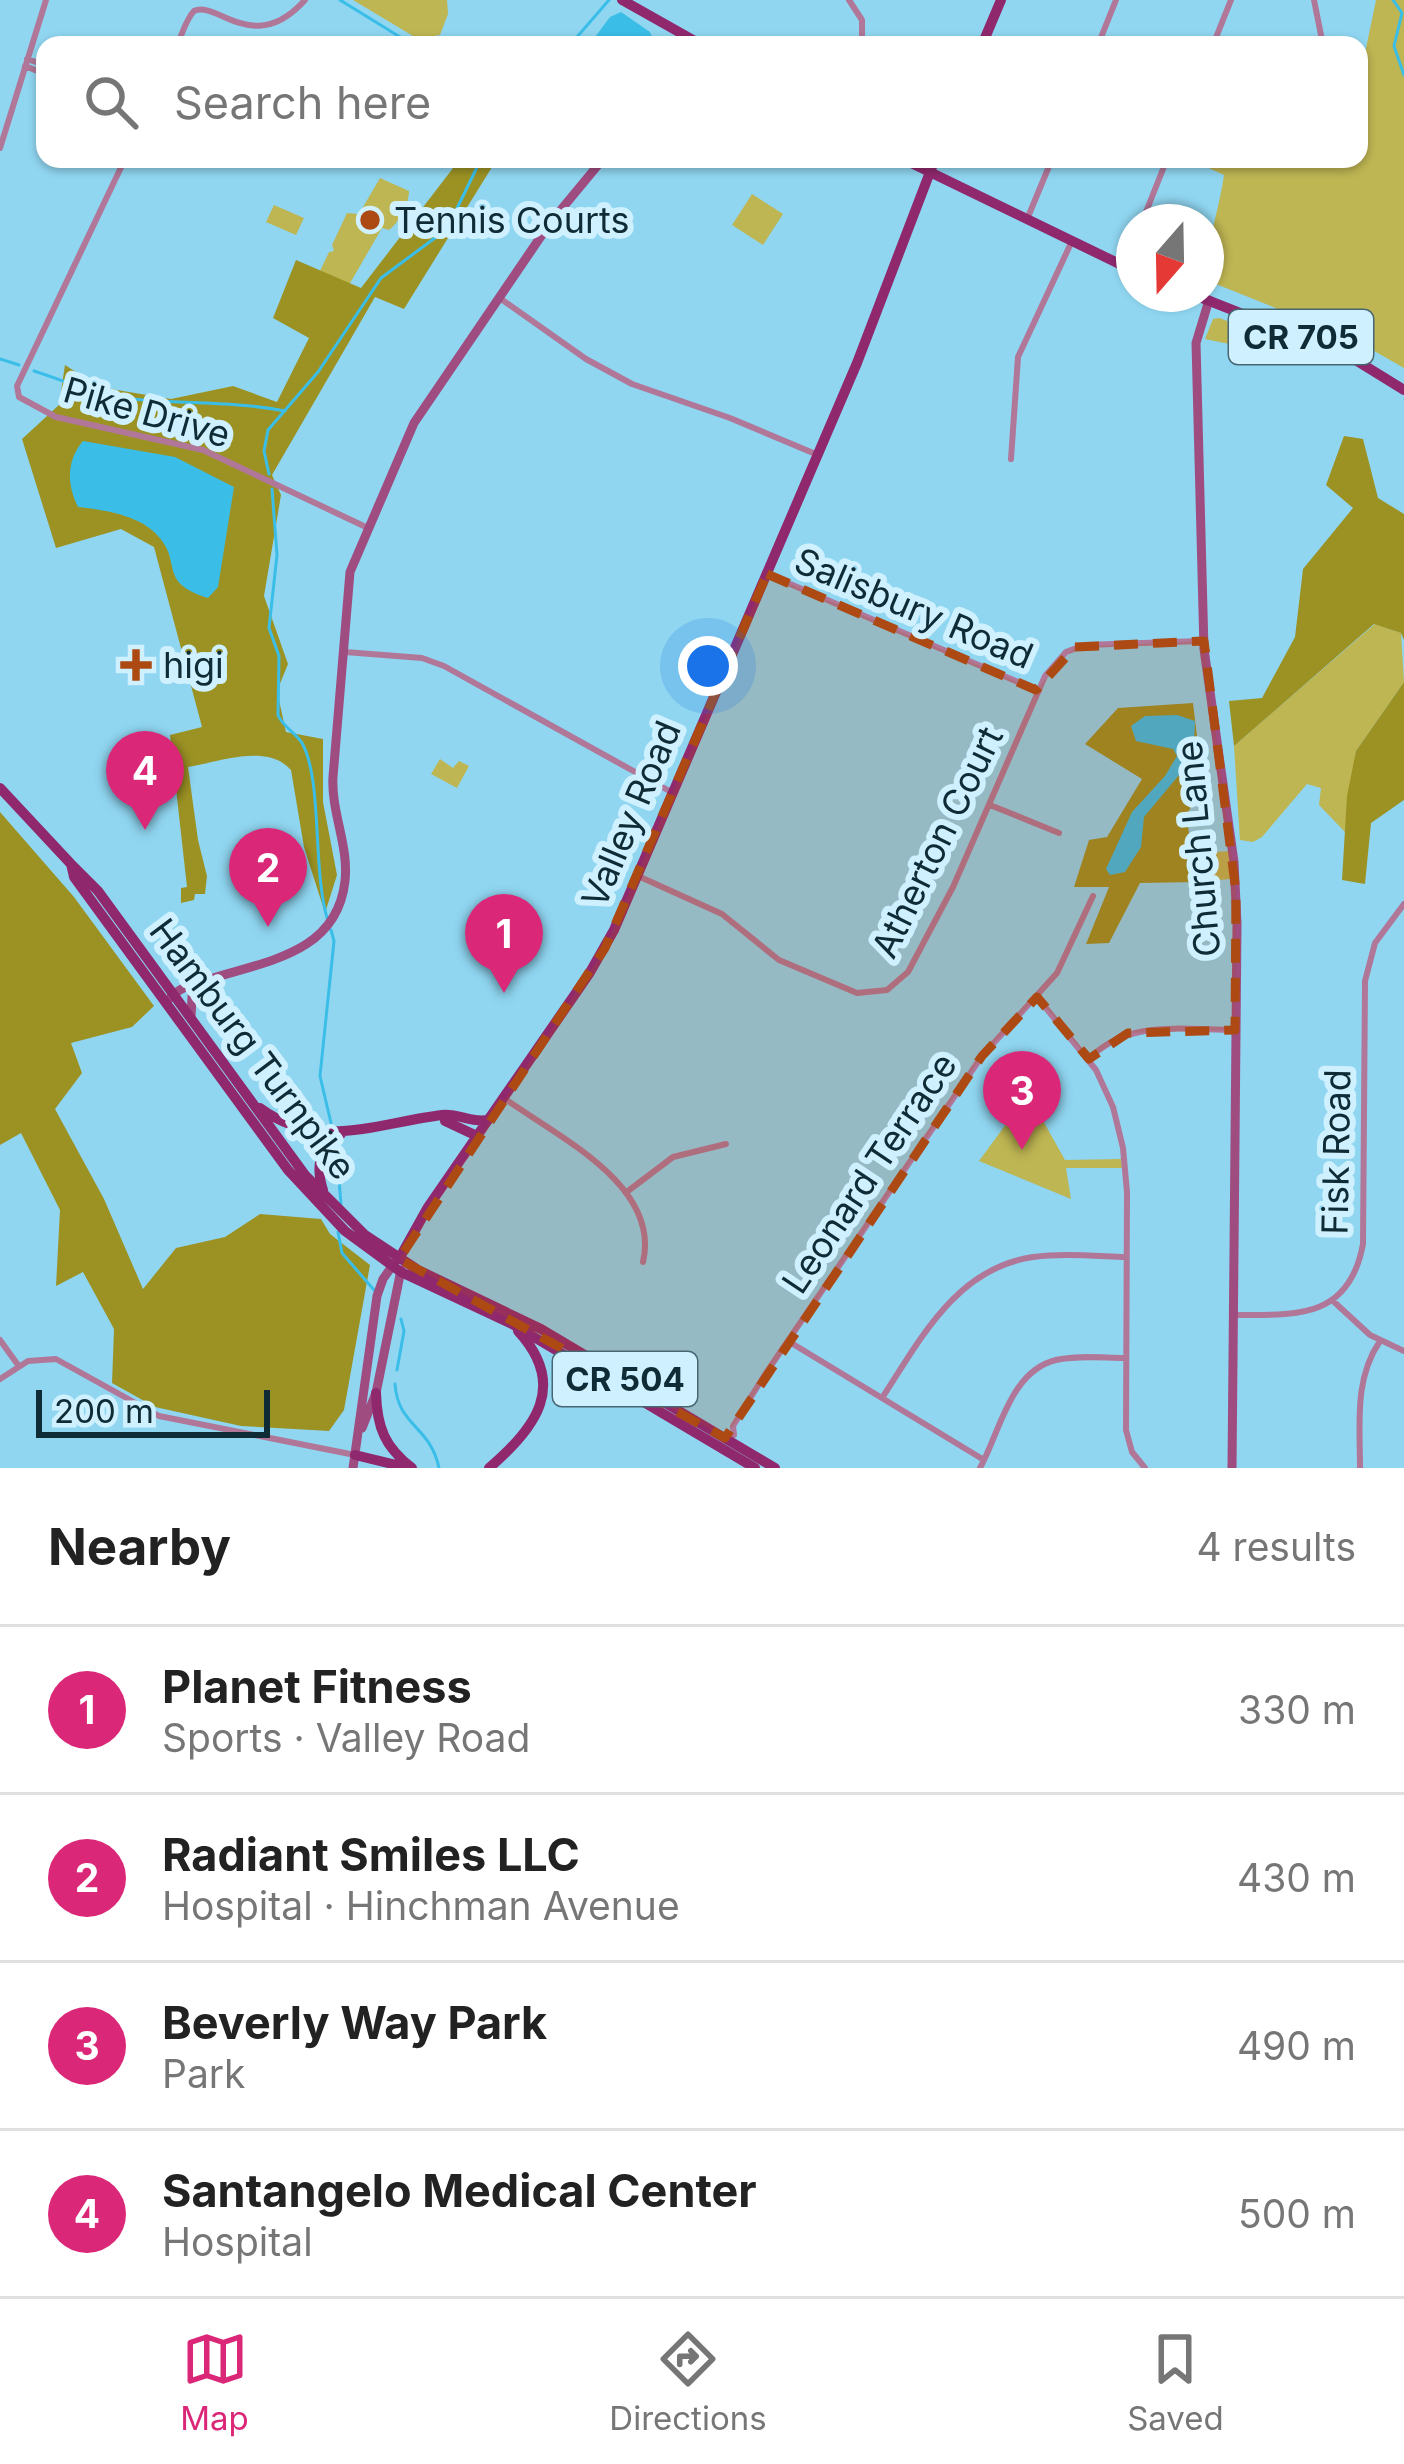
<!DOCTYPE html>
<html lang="en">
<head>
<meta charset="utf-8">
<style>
  :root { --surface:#fff; --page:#f2f2f2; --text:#222; --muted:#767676; --line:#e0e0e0; --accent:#db2777 }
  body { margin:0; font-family:Inter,sans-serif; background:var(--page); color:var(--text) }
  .compass { position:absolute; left:1116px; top:204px; width:108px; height:108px; border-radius:50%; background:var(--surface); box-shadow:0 3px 9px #0004; rotate:200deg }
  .scale { position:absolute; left:36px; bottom:30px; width:234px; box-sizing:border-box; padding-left:12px; border:6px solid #0e2b36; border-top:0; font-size:33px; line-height:42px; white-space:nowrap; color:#0e2b36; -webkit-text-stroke:9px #cff1ff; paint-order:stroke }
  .you { position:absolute; left:708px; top:666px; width:42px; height:42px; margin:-30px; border:9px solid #fff; border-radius:50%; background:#1a73e8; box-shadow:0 0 0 18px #1a73e833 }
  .badge { display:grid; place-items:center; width:78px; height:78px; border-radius:50%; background:var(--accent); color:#fff; font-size:39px; font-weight:700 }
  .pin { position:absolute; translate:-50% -99px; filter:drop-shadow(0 3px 6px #0008) }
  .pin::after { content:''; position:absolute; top:63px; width:42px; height:36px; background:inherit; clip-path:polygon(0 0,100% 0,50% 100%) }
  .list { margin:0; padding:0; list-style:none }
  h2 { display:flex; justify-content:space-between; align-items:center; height:156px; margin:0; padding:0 48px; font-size:51px }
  h2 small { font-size:39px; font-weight:400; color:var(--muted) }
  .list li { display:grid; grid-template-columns:78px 1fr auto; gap:36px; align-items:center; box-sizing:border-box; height:168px; padding:0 48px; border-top:3px solid var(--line) }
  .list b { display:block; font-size:45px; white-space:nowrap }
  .list p { margin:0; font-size:39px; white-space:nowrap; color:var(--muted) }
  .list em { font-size:39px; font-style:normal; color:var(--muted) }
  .icon { flex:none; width:66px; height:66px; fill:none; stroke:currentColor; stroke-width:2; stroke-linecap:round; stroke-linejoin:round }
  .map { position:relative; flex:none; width:1404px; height:1468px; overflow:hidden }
  .search { position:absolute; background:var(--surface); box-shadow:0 3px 9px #0004; left:36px; right:36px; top:36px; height:132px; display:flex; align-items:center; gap:30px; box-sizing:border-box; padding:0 42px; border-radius:24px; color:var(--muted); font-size:45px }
  .sheet { height:828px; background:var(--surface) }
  nav { display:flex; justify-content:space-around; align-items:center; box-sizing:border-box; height:168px; border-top:3px solid var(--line); background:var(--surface); font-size:33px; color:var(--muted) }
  nav a { display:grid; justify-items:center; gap:6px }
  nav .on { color:var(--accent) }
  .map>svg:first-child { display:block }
  .green { fill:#beb553 }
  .forest { fill:#9c9224 }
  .water { fill:#3abee8 }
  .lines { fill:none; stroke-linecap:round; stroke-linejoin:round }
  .stream { stroke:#3abee8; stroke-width:3 }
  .street { stroke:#b07798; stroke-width:6 }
  .secondary { stroke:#9f4c80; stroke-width:9 }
  .primary { stroke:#90286e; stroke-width:10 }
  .marked { fill:#ad4913; fill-opacity:0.2; stroke:#ad4913; stroke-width:9; stroke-dasharray:24 15; stroke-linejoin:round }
  .poi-dot { fill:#ad4913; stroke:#cff1ff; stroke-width:4.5 }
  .labels { text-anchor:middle; stroke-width:12; stroke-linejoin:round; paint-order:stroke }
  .shield { fill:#cff1ff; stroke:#486672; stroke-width:3 }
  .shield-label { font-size:33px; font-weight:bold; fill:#0e2b36 }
  .poi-label { font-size:36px; fill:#0e2b36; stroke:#cff1ff; text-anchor:start }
  .street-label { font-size:36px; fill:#0e2b36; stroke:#cff1ff }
</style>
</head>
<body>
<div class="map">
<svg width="1404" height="1468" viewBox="0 0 1404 1468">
  <rect width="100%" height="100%" fill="#90d6f1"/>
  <!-- green -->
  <path class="green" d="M353,0H447L448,14L440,35L418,39Z
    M1376,0H1404V368L1355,340L1206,280C1206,244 1219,211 1224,175L1189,159H1359V82Z
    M380,178L409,191C409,203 399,223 389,230L382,228L349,285L320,271L329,252L334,251L332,245L347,213L359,214Z
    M752,194L783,214L763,245L732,225Z
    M274,205L304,218L296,235L266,222Z
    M1219,318L1274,338L1268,352L1205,339L1213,319Z
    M1375,624L1401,633L1404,682L1356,751L1345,832L1319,805L1321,788L1307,784L1262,837L1253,842L1240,840L1234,746Z
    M440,759L453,768L459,761L469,766L457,788L431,774Z
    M1229,851L1231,879L1205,881L1203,853Z
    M1028,1094L1065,1160L1121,1159L1122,1168H1066L1071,1199L979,1161Z"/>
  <!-- forest -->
  <path class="forest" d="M460,159H497L404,309L375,297L272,475L281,495L264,596L288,664L277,691L286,732L323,739V802L337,875L325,913L304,847L291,770C267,743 219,762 188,767L198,840L207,876L205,894H195L194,900L181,903V888L187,887L170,735L202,727L154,547L121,529L56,548L22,439L59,405L65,365L99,387L171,399L233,386L277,402L309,338L273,318L296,260L361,288Z
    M1344,436L1363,439L1378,498L1404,514V640L1401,633L1374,624L1234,746L1229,701L1262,698L1295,637L1303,569L1353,508L1326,485Z
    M1404,682V800L1371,823L1365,884L1342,880L1347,796L1356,751Z
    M1193,703L1203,786L1186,816L1198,882L1140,883L1109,943L1086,944L1109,887H1074L1089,840L1107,837L1142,779L1085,744L1118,708Z
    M0,812L74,897L154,1006L132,1027L71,1043L82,1073L55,1109L104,1199L143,1289L176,1248L225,1237L260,1214L321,1219L330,1234L370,1265L344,1410L329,1431L241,1426L155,1407L112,1383L114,1329L83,1272L56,1286L60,1210L21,1133L0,1145Z"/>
  <!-- water -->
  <path class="water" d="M621,12L650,32L655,45H589L610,17Z
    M83,441L175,457L234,487L218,587L208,598C157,582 183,563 158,536C140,515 104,510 78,507C67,485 66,461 83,441Z
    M1177,715L1195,721L1194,744L1184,769L1144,817L1141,847L1125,872L1110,875L1106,869L1132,812L1165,776L1177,756L1173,749L1136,741L1131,726L1145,716Z"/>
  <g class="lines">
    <!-- stream -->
    <path class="stream" d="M340,0L413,45
      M1393,0L1402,13L1394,46L1404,75
      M570,45L609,0
      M0,359L19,365
      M34,371C60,379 88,392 115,397C172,405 229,400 285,411
      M269,474L264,451L268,430L318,372L381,278L447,229L481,159
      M272,489L277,555L269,628L279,656L278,715C283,727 295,732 302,743C323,780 312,872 328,921
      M331,930L334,941L320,1076L331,1123
      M336,1144L341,1204
      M338,1232L342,1253L374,1290
      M397,1370L404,1331L401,1319
      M395,1384C398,1427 430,1425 439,1468"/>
    <!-- street -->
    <path class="street" d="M849,0L862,20V45
      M1314,0L1323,45
      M177,45C182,35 186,19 194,11C217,0 254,57 305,0
      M1098,45L1116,0
      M1213,45L1231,0
      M27,59L45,65
      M25,66L45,74
      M0,148L46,0
      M125,159L17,386L19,397L56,417L203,450L368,528
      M1028,217L1052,159
      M1142,222L1167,159
      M1124,266L1134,242
      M501,299L586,359L632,384L730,418L818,455
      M1011,459L1018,357L1072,241
      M767,574L1039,691
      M345,652L422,658L444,666L673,793
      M990,805L1059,833
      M638,876L722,914L779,960L857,993L887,990L908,972L953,887L1045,676L1066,652L1084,645L1202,641
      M1037,997L1096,1070L1113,1107L1123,1148L1127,1192L1126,1430L1132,1452L1145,1468
      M1089,1059C1127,1019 1183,1030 1235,1030
      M504,1098C558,1137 661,1185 643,1262
      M628,1191L673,1157L726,1144
      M1332,1300L1370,1335L1404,1351
      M1233,1315C1295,1315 1349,1320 1363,1244L1365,981L1375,943L1404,904
      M0,1340L18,1365
      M788,1341L984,1460
      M0,1379L28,1361L56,1359L159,1416L355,1455
      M882,1398C920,1340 956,1268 1033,1257C1063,1253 1095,1256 1126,1257
      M725,1438L734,1435L733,1426L764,1376L982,1056L1057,973L1093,896
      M980,1468C1000,1432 1010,1371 1056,1360C1078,1355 1103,1358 1125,1358
      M1360,1468C1360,1424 1354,1379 1380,1341"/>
    <!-- secondary -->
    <path class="secondary" d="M1209,300L1196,343L1204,649L1234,862L1237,924L1232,1468
      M169,999C181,986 194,984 210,979C267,961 337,953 345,881C349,846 331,812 333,777L350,572L414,423L550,223L603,159
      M191,1018L192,996L203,981
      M362,1428L376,1393L401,1270
      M353,1468L377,1296L383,1279L395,1262"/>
    <!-- primary -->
    <path class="primary" d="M622,0L702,45
      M982,45L1001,0
      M903,159L1134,271
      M1192,294L1349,356L1404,390
      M0,788L71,864L74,877L288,1170L345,1231L401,1272L512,1324L755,1468
      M71,864L98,891L305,1175L365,1235L418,1270L541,1329L775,1468
      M260,1108C318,1151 377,1123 442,1115C458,1113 471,1123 487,1120
      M445,1121L477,1136
      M323,1190C315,1165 320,1148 341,1134
      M399,1259L428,1207L589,974L614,930L857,363L935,159
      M376,1393C377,1428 385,1447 412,1468
      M355,1455L405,1467
      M489,1468C536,1428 568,1385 518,1331"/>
  </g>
  <!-- marked area -->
  <path class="marked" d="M767,574L1036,690L1075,647L1204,641L1236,892L1235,1030L1128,1033L1089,1059L1037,997L982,1056L725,1438L399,1259L605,948Z"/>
  <!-- markers -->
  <g class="poi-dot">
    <circle cx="370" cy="220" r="12"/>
    <path d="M130 647h12v12h12v12h-12v12h-12v-12h-12v-12h12z"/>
  </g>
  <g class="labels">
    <!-- shield labels -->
    <g class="shield">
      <rect x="1229" y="310" width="144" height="54" rx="9"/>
      <rect x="553" y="1352" width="144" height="54" rx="9"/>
    </g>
    <g class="shield-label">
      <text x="1301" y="349">CR 705</text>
      <text x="625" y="1391">CR 504</text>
    </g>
    <!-- poi labels -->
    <g class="poi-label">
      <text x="394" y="233">Tennis Courts</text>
      <text x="163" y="678">higi</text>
    </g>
    <!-- street labels -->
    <g class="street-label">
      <text transform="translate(147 412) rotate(16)" y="13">Pike Drive</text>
      <text transform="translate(914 608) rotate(23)" y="13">Salisbury Road</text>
      <text transform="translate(631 814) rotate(-67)" y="13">Valley Road</text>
      <text transform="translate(937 842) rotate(-64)" y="13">Atherton Court</text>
      <text transform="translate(1198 849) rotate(-95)" y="13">Church Lane</text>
      <text transform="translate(253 1049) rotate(53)" y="13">Hamburg Turnpike</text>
      <text transform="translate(1336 1152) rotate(-89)" y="13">Fisk Road</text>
      <text transform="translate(869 1173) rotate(-56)" y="13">Leonard Terrace</text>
    </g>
  </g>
</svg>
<svg class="compass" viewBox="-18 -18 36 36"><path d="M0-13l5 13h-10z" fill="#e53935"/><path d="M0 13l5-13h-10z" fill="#767676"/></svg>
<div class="scale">200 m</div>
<div class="you"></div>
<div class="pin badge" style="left:504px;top:993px">1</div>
<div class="pin badge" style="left:268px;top:927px">2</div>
<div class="pin badge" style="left:1022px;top:1150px">3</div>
<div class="pin badge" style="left:145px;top:830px">4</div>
<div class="search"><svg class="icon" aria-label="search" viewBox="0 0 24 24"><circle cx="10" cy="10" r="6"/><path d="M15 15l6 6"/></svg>Search here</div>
</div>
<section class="sheet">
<h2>Nearby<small>4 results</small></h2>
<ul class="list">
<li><span class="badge">1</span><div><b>Planet Fitness</b><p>Sports · Valley Road</p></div><em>330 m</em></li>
<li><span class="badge">2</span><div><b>Radiant Smiles LLC</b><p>Hospital · Hinchman Avenue</p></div><em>430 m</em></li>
<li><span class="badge">3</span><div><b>Beverly Way Park</b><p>Park</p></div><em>490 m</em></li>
<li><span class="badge">4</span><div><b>Santangelo Medical Center</b><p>Hospital</p></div><em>500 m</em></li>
</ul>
</section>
<nav>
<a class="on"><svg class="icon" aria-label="map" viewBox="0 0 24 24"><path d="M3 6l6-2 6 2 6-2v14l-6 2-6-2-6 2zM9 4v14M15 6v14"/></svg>Map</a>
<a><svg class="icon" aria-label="directions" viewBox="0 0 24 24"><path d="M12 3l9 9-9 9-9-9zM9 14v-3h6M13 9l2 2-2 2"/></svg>Directions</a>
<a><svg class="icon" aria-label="saved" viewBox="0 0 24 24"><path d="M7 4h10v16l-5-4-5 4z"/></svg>Saved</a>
</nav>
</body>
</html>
